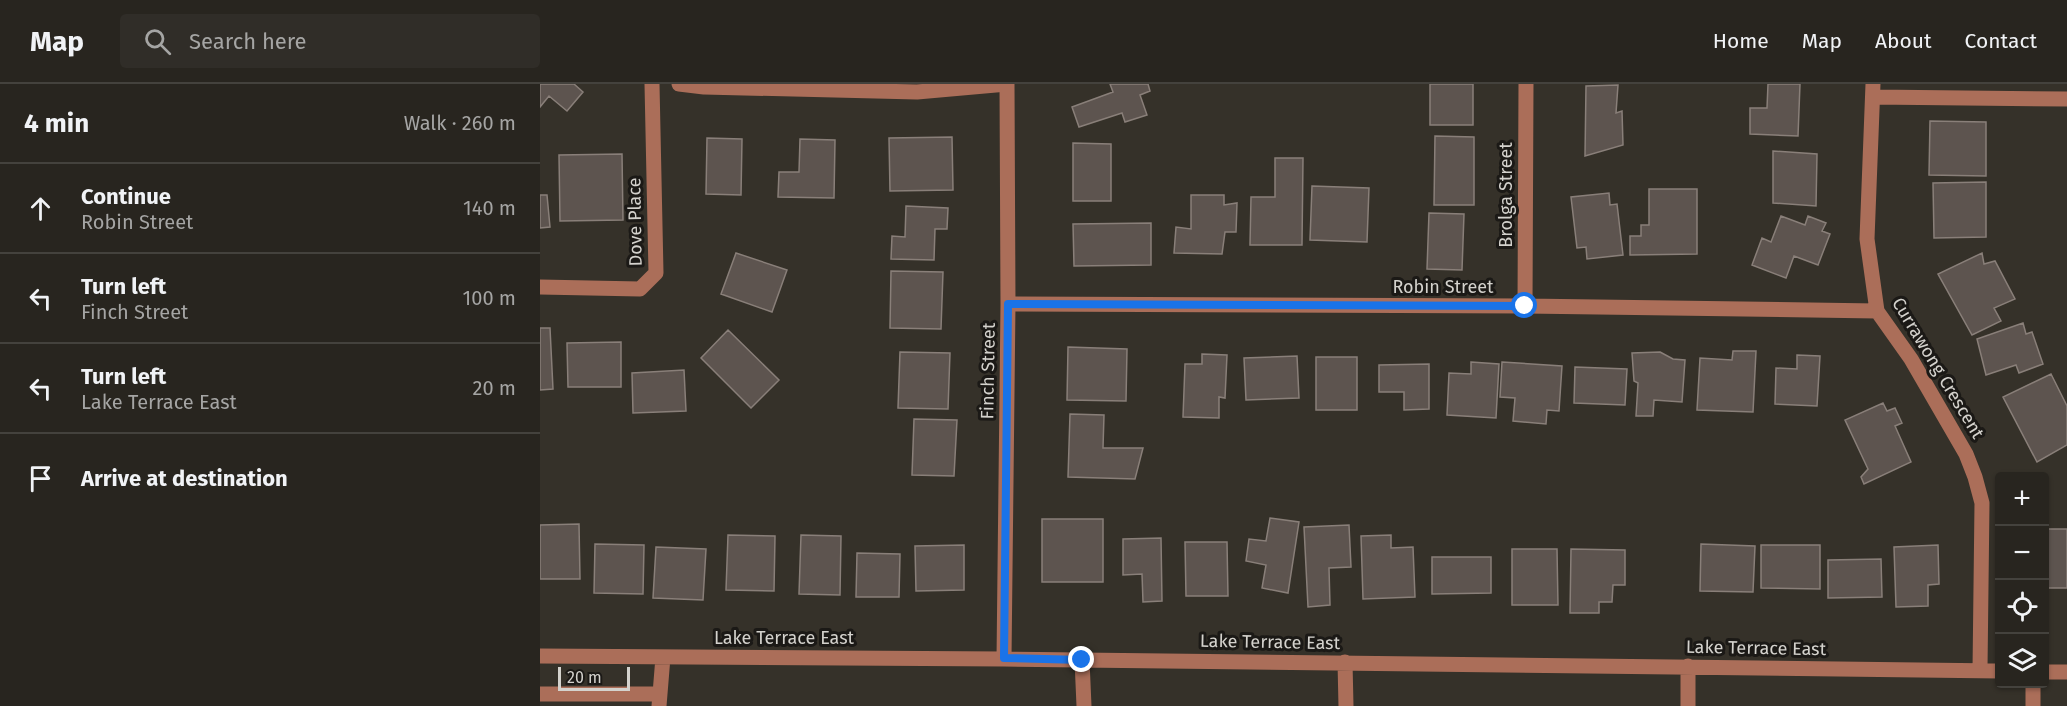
<!DOCTYPE html>
<html lang="en">
<head>
<meta charset="utf-8">
<style>
  :root { --surface:#28251f; --page:#302d28; --text:#f1f3f6; --muted:#a5a5a4; --line:#44423d }
  body { margin:0; font-family:"Fira Sans",sans-serif; background:var(--page); color:var(--text) }
  .controls { position:absolute; right:18px; bottom:18px; display:grid; overflow:hidden; border-radius:6px; box-shadow:0 2px 4px #0004 }
  .controls button { width:54px; height:54px; display:grid; place-items:center; padding:0; border:0; border-bottom:2px solid var(--line); background:var(--surface); color:var(--text); font:30px sans-serif }
  .scale { position:absolute; left:18px; bottom:15px; width:72px; box-sizing:border-box; padding-left:6px; border:3px solid #d4d2cd; border-top:0; font-size:16px; line-height:21px; white-space:nowrap; color:#d4d2cd; -webkit-text-stroke:4px #1b1916; paint-order:stroke }
  .stop { position:absolute; width:18px; height:18px; margin:-14px; border:4px solid #1a73e8; border-radius:50%; background:#fff }
  .stop.end { background:#1a73e8; border-color:#fff; box-shadow:0 2px 6px #0008 }
  .list { margin:0; padding:0; list-style:none }
  h2 { display:flex; justify-content:space-between; align-items:center; height:78px; margin:0; padding:0 24px; font-size:26px }
  h2 small { font-size:20px; font-weight:400; color:var(--muted) }
  .list li { display:grid; grid-template-columns:39px 1fr auto; gap:18px; align-items:center; box-sizing:border-box; height:90px; padding:0 24px; border-top:2px solid var(--line) }
  .list b { display:block; font-size:22px; white-space:nowrap }
  .list p { margin:0; font-size:20px; white-space:nowrap; color:var(--muted) }
  .list em { font-size:20px; font-style:normal; color:var(--muted) }
  .icon { flex:none; width:33px; height:33px; fill:none; stroke:currentColor; stroke-width:2; stroke-linecap:round; stroke-linejoin:round }
  .map { position:relative; flex:none; width:1527px; height:622px; overflow:hidden }
  header { display:flex; align-items:center; gap:36px; box-sizing:border-box; height:84px; padding:0 30px; background:var(--surface); border-bottom:2px solid var(--line) }
  header strong { font-size:28px }
  nav { display:flex; gap:33px; margin-inline-start:auto; font-size:21px }
  .search { width:420px; height:54px; background:var(--page); display:flex; align-items:center; gap:15px; box-sizing:border-box; padding:0 21px; border-radius:6px; color:var(--muted); font-size:22px }
  main { display:flex }
  aside { flex:1; background:var(--surface) }
  .map>svg:first-child { display:block }
  .building { fill:#5d544f; stroke:#897f79; stroke-width:1.5 }
  .lines { fill:none; stroke-linecap:round; stroke-linejoin:round }
  .minor { stroke:#ab6e59; stroke-width:15 }
  .route { stroke:#1a73e8; stroke-width:8 }
  .labels { text-anchor:middle; stroke-width:6; stroke-linejoin:round; paint-order:stroke }
  .street-label { font-size:18px; fill:#d4d2cd; stroke:#1b1916 }
</style>
</head>
<body>
<header>
<strong>Map</strong>
<div class="search"><svg class="icon" aria-label="search" viewBox="0 0 24 24"><circle cx="10" cy="10" r="6"/><path d="M15 15l6 6"/></svg>Search here</div>
<nav><a>Home</a><a>Map</a><a>About</a><a>Contact</a></nav>
</header>
<main>
<aside>
<h2>4 min<small>Walk · 260 m</small></h2>
<ul class="list">
<li><svg class="icon" aria-label="ahead" viewBox="0 0 24 24"><path d="M12 20V5M6 11l6-6 6 6"/></svg><div><b>Continue</b><p>Robin Street</p></div><em>140 m</em></li>
<li><svg class="icon" aria-label="left" viewBox="0 0 24 24"><path d="M17 20v-9H6M10 6l-5 5 5 5"/></svg><div><b>Turn left</b><p>Finch Street</p></div><em>100 m</em></li>
<li><svg class="icon" aria-label="left" viewBox="0 0 24 24"><path d="M17 20v-9H6M10 6l-5 5 5 5"/></svg><div><b>Turn left</b><p>Lake Terrace East</p></div><em>20 m</em></li>
<li><svg class="icon" aria-label="arrive" viewBox="0 0 24 24"><path d="M6 21V4h12l-3 4 3 4H6"/></svg><div><b>Arrive at destination</b></div></li>
</ul>
</aside>
<div class="map">
<svg width="1527" height="622" viewBox="0 0 1527 622">
  <rect width="100%" height="100%" fill="#353129"/>
  <!-- building -->
  <path class="building" d="M0,0H34L43,8L27,27L9,12L0,23Z
    M570,0H608L610,7L600,11L607,31L585,38L582,29L539,43L532,23L573,8Z
    M890,0H933V41H890Z
    M1228,0H1260L1258,52L1210,50V24H1227Z
    M1078,1L1076,29L1082,27L1083,61L1045,72L1046,2Z
    M1390,37L1446,38V92L1389,91Z
    M895,52L934,53V121H894Z
    M412,53L413,106L350,107L349,54Z
    M167,54L202,55L201,111L166,110Z
    M260,55L295,56L294,114L238,113L239,88H259Z
    M533,59L571,60V117H533Z
    M1233,67L1277,70L1276,122L1233,119Z
    M82,70L83,136L20,137L19,71Z
    M735,74H763L762,161H710L711,113H735Z
    M1446,98V153L1394,154L1393,99Z
    M772,102L829,104L827,158L770,156Z
    M1109,105H1157V170L1090,171V152H1101V141H1109Z
    M1069,109L1070,121L1077,120L1083,171L1047,175L1046,163L1037,164L1031,113Z
    M0,111H7L10,143L0,144Z
    M651,111H684V121L697,119L696,148H685L682,170L634,169L636,143L651,145Z
    M366,122L408,124L407,145H395L394,176L351,175L352,152L365,153Z
    M889,129L924,130L922,186L887,185Z
    M1241,132L1265,141L1268,132L1286,139L1282,147L1290,150L1278,181L1254,172L1246,194L1212,181L1222,154L1231,158Z
    M611,139V181L534,182L533,140Z
    M196,169L247,186L232,228L181,210Z
    M1442,169L1444,180L1455,177L1475,215L1454,224L1461,237L1432,251L1398,190Z
    M351,187L403,188L401,245L350,244Z
    M1483,239L1486,250L1492,248L1503,280L1479,289L1476,281L1446,291L1437,255Z
    M0,244H10L13,305L0,306Z
    M188,246L239,296L211,324L161,274Z
    M81,258V303H28L27,259Z
    M528,263L587,265L586,317L527,316Z
    M1193,267H1216L1213,328L1157,326L1160,274L1192,276Z
    M360,268L410,269L408,325L358,324Z
    M1120,268L1133,275L1145,276L1142,318L1114,316L1113,332H1096L1098,299L1094,297L1092,269Z
    M662,270L687,271L685,314L679,313V334L643,333L645,280H662Z
    M1257,271L1280,272L1277,322L1235,320L1236,284L1257,285Z
    M757,272L759,314L706,316L704,274Z
    M776,273H817V326H776Z
    M931,278L959,280L956,334L907,331L909,289L931,290Z
    M962,278L1022,282L1019,327L1007,326L1006,340L973,337L975,314L960,313Z
    M889,280V325L864,326V308H839V281Z
    M1035,283L1087,285L1085,321L1034,319Z
    M144,286L146,327L93,329L92,289Z
    M1511,290L1527,322V361L1497,378L1463,313Z
    M1343,319L1347,327L1355,324L1362,339L1355,342L1371,378L1324,400L1321,393L1328,385L1305,336Z
    M530,330L564,331L563,364H603L595,395L528,393Z
    M374,335L417,336L414,392L372,391Z
    M730,434L759,438L748,509L722,504L726,481L706,477L709,455L726,457Z
    M502,435H563V498H502Z
    M39,440L40,495H0V441Z
    M809,441L811,483L789,484L790,521L768,523L764,443Z
    M1504,445H1527V504H1504Z
    M188,451L235,452L234,507L186,506Z
    M261,451L301,452L300,511L259,510Z
    M851,451V464L873,463L875,513L823,515L821,452Z
    M621,454L622,517L603,518L602,490L583,491V455Z
    M645,458H687L688,512H646Z
    M55,460L104,461L103,510L54,509Z
    M1161,460L1215,462L1213,508L1160,507Z
    M424,461V506L376,507L375,462Z
    M1221,461H1280V505L1221,504Z
    M1398,461L1399,500L1388,501V522L1356,523L1354,463Z
    M116,463L166,465L163,516L113,514Z
    M972,465H1017L1018,521H972Z
    M1031,465L1085,466V501H1073L1072,518H1059V529H1030Z
    M317,469L360,470L359,513H316Z
    M892,473H951V509L892,510Z
    M1341,475L1342,513L1288,514V476Z"/>
  <g class="lines">
    <!-- minor -->
    <path class="minor" d="M139,0L164,3L377,8L467,0
      M1333,0L1327,155L1337,227L1371,275L1426,370L1435,393L1442,419L1440,586
      M1333,13L1527,15
      M0,203L100,205L116,189L112,0
      M468,220L985,222L1337,227
      M985,222L986,0
      M0,572L464,575L1460,587
      M464,575L468,220L467,0
      M542,576L544,622
      M805,578L806,622
      M1504,588H1527
      M0,610H120
      M119,622L123,573
      M1148,622V582
      M1493,622V600"/>
  </g>
  <g class="lines">
    <!-- route -->
    <path class="route" d="M542,576L464,574L468,220L985,222"/>
  </g>
  <g class="labels">
    <!-- street labels -->
    <g class="street-label">
      <text transform="translate(966 111) rotate(-90)" y="6">Brolga Street</text>
      <text transform="translate(95 138) rotate(-91)" y="6">Dove Place</text>
      <text x="903" y="209">Robin Street</text>
      <text transform="translate(1398 284) rotate(59)" y="6">Currawong Crescent</text>
      <text transform="translate(448 287) rotate(-89)" y="6">Finch Street</text>
      <text x="244" y="560">Lake Terrace East</text>
      <text transform="translate(730 558) rotate(1)" y="6">Lake Terrace East</text>
      <text transform="translate(1216 564) rotate(1)" y="6">Lake Terrace East</text>
    </g>
  </g>
</svg>
<div class="controls">
<button>+</button>
<button>−</button>
<button><svg class="icon" aria-label="locate" viewBox="0 0 24 24"><circle cx="12" cy="12" r="6"/><path d="M12 2v4M12 18v4M2 12h4M18 12h4"/></svg></button>
<button><svg class="icon" aria-label="layers" viewBox="0 0 24 24"><path d="M12 4l9 5-9 5-9-5zM3 14l9 5 9-5"/></svg></button>
</div>
<div class="scale">20 m</div>
<div class="stop" style="left:985px;top:222px"></div>
<div class="stop end" style="left:542px;top:576px"></div>
</div>
</main>
</body>
</html>
